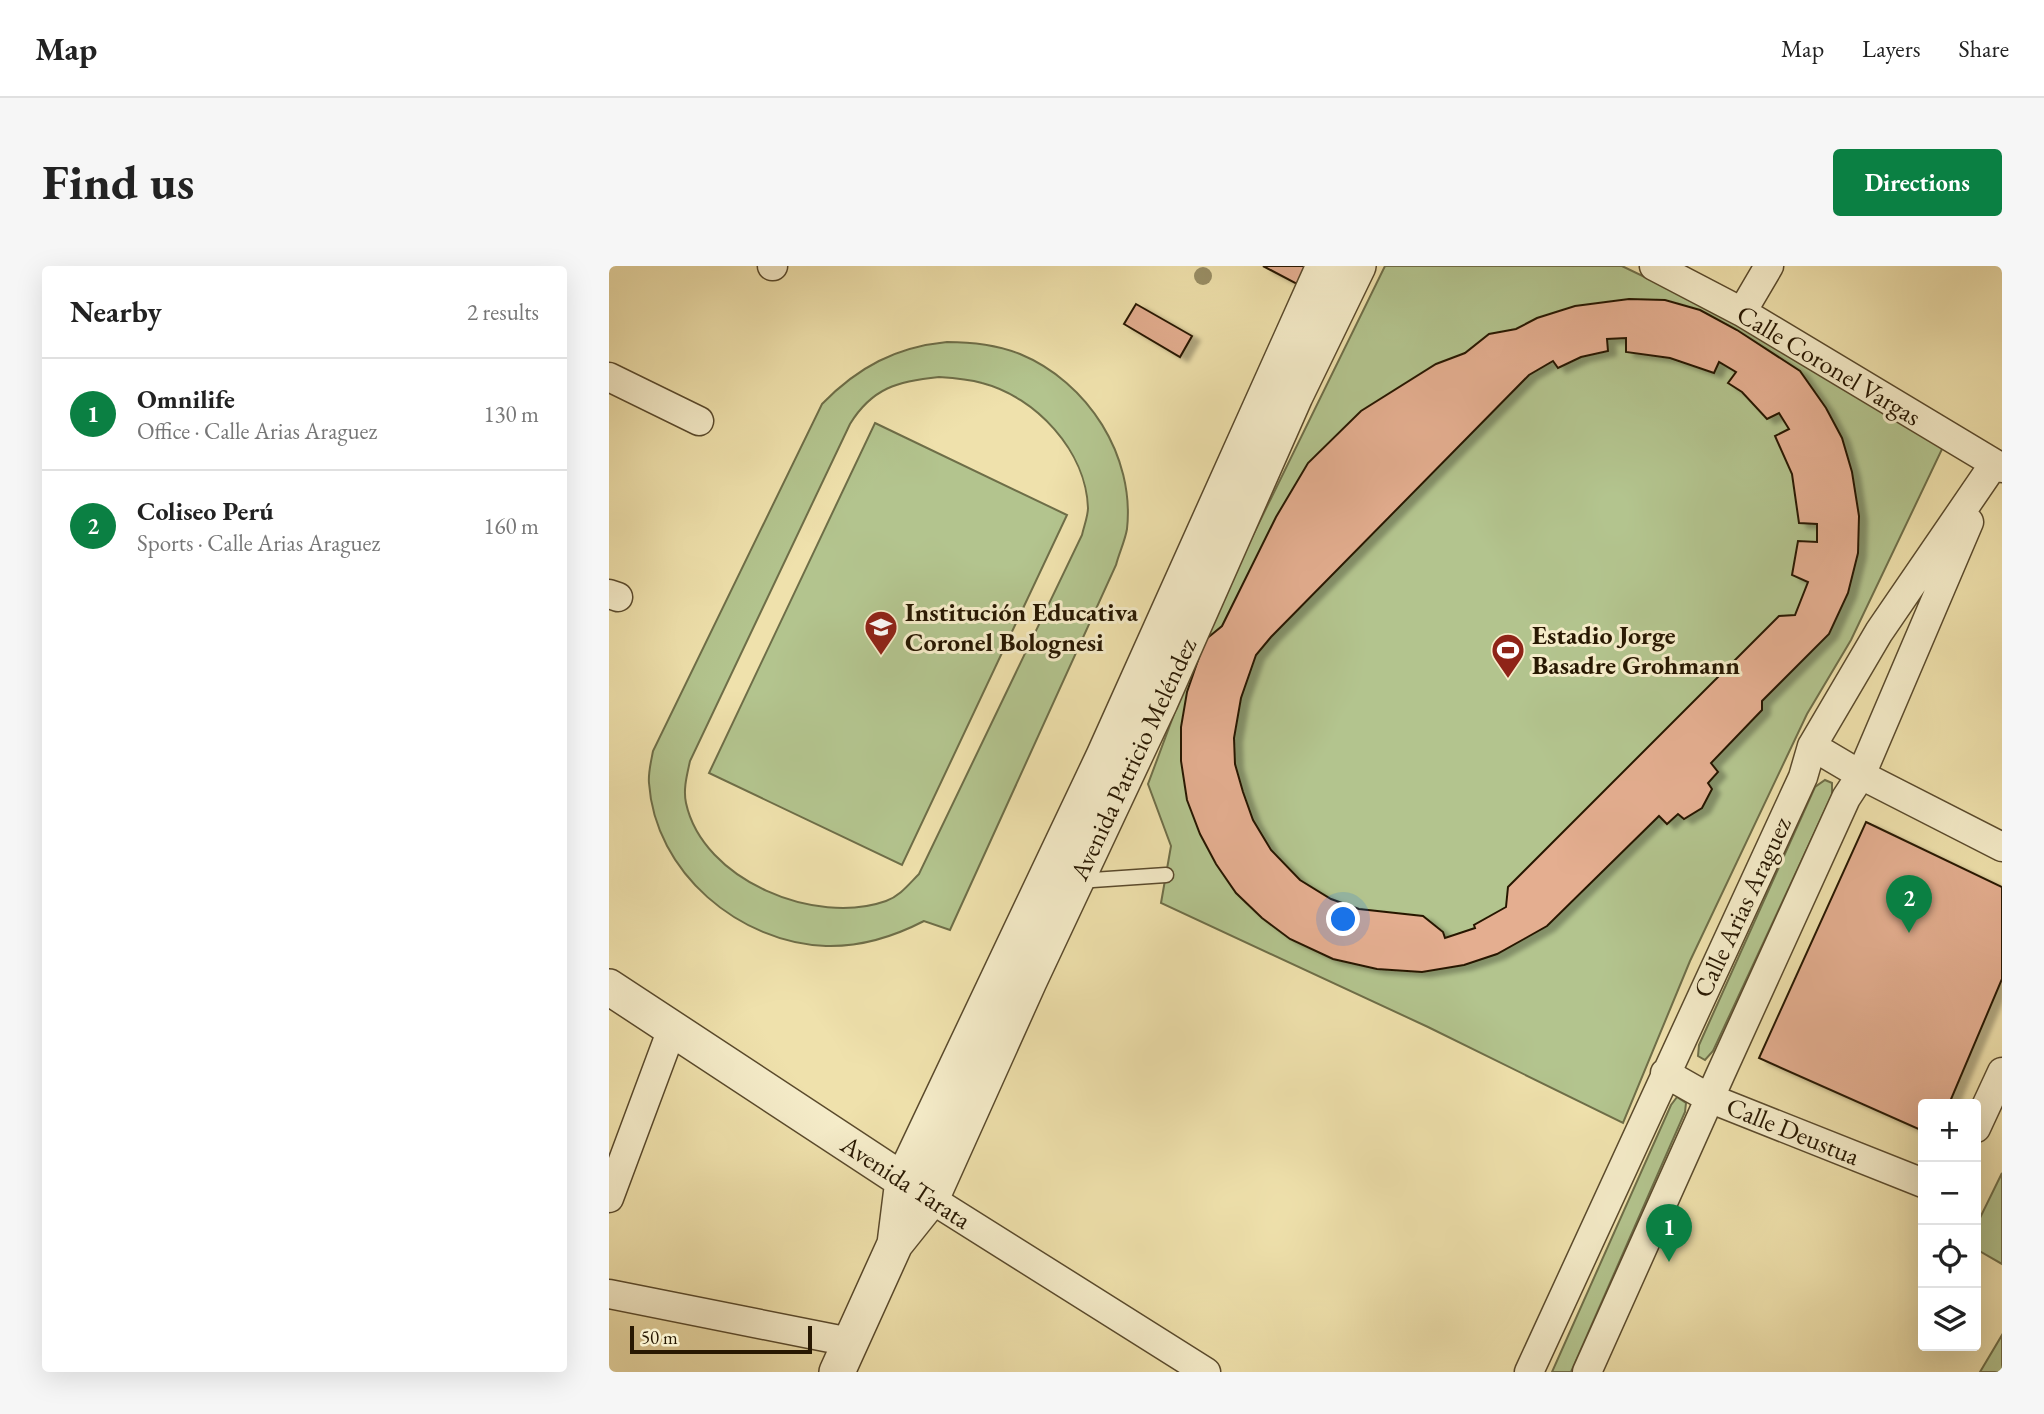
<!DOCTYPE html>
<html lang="en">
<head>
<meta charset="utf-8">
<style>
  :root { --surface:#fff; --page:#f6f6f6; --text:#222; --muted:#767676; --line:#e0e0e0; --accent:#0b8043 }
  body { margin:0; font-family:"EB Garamond",serif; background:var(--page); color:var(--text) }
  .controls { position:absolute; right:21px; bottom:21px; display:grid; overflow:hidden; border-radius:7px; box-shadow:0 7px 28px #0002 }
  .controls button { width:63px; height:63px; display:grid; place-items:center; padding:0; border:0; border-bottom:2px solid var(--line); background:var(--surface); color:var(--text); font:35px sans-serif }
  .scale { position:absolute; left:21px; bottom:18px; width:182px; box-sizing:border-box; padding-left:7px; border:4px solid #281802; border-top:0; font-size:19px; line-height:24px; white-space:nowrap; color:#281802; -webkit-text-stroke:5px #f5ecc9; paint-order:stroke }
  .you { position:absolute; left:735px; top:654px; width:24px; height:24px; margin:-18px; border:5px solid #fff; border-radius:50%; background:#1a73e8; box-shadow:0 0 0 10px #1a73e833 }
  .badge { display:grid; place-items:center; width:46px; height:46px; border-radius:50%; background:var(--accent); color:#fff; font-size:23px; font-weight:700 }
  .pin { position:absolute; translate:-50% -58px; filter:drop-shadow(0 2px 4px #0008) }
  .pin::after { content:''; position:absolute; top:37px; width:24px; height:21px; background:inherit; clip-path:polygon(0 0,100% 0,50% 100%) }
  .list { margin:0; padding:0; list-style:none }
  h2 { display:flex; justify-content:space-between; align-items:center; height:91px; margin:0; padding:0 28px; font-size:30px }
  h2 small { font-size:23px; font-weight:400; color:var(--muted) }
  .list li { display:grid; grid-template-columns:46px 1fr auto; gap:21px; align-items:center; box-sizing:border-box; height:112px; padding:0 28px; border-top:2px solid var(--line) }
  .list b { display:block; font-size:26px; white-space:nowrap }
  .list p { margin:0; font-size:23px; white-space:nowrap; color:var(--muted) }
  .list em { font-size:23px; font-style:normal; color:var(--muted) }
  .icon { flex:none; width:38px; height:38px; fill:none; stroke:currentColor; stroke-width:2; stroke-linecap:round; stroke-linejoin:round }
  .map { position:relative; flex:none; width:1393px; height:1106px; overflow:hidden; border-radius:7px }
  header { display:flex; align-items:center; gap:42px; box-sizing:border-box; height:98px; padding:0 35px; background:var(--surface); border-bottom:2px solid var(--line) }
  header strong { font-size:33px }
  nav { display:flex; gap:38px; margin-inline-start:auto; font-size:24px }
  .intro { display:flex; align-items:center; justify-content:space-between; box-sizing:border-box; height:168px; padding:0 42px }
  h1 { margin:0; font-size:49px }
  .button { padding:18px 32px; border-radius:7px; background:var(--accent); color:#fff; font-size:24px; font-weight:700 }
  main { display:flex; gap:42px; padding:0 42px }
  aside { flex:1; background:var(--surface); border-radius:7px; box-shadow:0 7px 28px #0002 }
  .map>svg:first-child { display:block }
  .green { fill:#b3c48e; stroke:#6e6e48; stroke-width:2; fill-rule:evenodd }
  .building { fill:#e4ae90; stroke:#281802; stroke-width:2; fill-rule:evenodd; filter:url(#shadow) }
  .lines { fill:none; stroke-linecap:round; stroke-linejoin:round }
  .service-casing { stroke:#5a4a2c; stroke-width:17 }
  .minor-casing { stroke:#5a4a2c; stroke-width:31 }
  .tertiary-casing { stroke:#5a4a2c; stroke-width:38 }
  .service { stroke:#f5ecc9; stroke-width:14 }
  .minor { stroke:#f5ecc9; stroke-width:28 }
  .tertiary { stroke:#f5ecc9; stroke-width:35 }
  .tree { fill:#998f66 }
  .labels { text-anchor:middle; stroke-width:6; stroke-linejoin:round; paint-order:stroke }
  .street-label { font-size:26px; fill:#281802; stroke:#f5ecc9 }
  .poi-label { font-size:26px; font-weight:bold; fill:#281802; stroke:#f5ecc9; text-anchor:start }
</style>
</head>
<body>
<header>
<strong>Map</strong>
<nav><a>Map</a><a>Layers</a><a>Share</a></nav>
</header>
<div class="intro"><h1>Find us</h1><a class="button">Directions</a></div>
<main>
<aside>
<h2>Nearby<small>2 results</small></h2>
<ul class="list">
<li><span class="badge">1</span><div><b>Omnilife</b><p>Office · Calle Arias Araguez</p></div><em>130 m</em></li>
<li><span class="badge">2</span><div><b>Coliseo Perú</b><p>Sports · Calle Arias Araguez</p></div><em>160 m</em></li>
</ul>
</aside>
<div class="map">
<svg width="1393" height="1106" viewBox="0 0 1393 1106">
  <defs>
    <filter id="shadow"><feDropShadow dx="8" dy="4.5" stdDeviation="2" flood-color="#0004"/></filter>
  </defs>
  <rect width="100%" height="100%" fill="#efe1ac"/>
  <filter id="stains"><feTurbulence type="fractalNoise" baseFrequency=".00286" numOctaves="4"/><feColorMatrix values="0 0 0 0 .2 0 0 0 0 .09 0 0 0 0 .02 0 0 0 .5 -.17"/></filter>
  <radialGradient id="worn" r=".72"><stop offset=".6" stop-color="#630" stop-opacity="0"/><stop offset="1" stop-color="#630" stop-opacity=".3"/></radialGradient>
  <!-- green -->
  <path class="green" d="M776,0H1013L1131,57L1335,179L1242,374L1198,448L1081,695L1014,857L819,761L552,637L562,580L539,518L593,373Z
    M338,76C363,76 388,79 411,88C479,116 526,190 518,263C516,275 510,287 507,299L341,664L315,655C284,671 252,681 217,680C131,677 46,607 40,517C39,507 42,496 44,485L213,138C249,101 287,81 338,76ZM330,111C345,112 359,113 373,117C427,131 477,185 479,242C479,250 475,260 473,269L310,608C300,618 291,630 277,635C207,660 94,615 77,537C74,523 78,509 81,495L241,158C263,122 289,115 330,111Z
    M266,157L458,249L293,599L100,507Z
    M1216,514L1223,517V529L1104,785L1096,794L1089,790L1090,779L1206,521Z
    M1068,831L1077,837L1076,846L962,1106H943L1062,839Z
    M1393,907V998L1367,983V960Z
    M1393,1069V1106H1371Z"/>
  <!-- building -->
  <path class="building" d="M654,0H697L688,18Z
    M1020,33L1056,34L1091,44L1128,64L1191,105L1217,142L1233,172L1243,206L1250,250L1249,287L1239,327L1220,368L1153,435V444L1102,497L1109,506L1099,517L1103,523L1093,542L1075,553L1069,548L1058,558L1050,550L938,660L915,673L888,688L855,699L813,706L768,703L724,693L681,673L653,652L627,627L607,598L591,568L578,534L572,495V461L578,426L596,374L613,360L667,251L699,197L752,145L827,98L856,87L880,68L907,63L928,52L966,40ZM1017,72V86L1061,92L1105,107L1110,96L1127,106L1119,117L1133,126L1158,153L1170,147L1180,163L1166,170L1183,208L1190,257L1208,258V276L1189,275L1183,309L1199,316L1186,349L1170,350L899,621L897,641L865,659L866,662L836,672L834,666L814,650L750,643L722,633L691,614L662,584L644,554L634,526L626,498L625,472L632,432L647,389L662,371L920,109L944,95L949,102L972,91L999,85L998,73Z
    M527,38L583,70L571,91L515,58Z
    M1257,556L1393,621V713L1340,838H1314V865L1150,792Z"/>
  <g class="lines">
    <defs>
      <path id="service" d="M469,615L557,609"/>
      <path id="minor" d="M163,0H164
        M1045,0L1133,46L1393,202
        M1133,46L1160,0
        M0,111L90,155
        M0,328L9,331
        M1203,480L1252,509L1393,581
        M1056,807L1100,832L1314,917
        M1367,862L1393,806
        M0,932L63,763
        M322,933L597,1106
        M0,1028L241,1076
        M920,1106L1194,511L1203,480L1270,366L1385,198
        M978,1106C1064,914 1149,723 1237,532L1252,509L1360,256"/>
      <path id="tertiary" d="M0,721L313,927
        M286,978L322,933L420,715L551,436L686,130L749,0
        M228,1106L286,978L294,914L495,490L715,0"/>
    </defs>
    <!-- service casing -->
    <use href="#service" class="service-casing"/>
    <!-- minor casing -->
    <use href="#minor" class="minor-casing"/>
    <!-- tertiary casing -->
    <use href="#tertiary" class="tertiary-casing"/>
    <!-- service -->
    <use href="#service" class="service"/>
    <!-- minor -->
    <use href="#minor" class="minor"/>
    <!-- tertiary -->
    <use href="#tertiary" class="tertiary"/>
  </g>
  <!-- trees -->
  <circle class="tree" cx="594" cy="10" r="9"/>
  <!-- icons -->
  <defs>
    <symbol id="school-pin" viewBox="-11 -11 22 30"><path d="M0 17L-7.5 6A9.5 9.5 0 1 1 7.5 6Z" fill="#8f2418" stroke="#f5ecc9"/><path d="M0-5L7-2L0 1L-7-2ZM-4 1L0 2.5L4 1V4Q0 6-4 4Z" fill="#fff"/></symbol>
    <symbol id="stadium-pin" viewBox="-11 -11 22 30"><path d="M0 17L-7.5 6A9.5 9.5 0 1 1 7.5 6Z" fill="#8f2418" stroke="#f5ecc9"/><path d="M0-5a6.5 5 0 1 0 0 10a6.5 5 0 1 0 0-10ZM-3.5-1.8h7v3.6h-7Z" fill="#fff"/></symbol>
  </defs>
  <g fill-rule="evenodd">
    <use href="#school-pin" x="253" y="342" width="38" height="52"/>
    <use href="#stadium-pin" x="880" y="365" width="38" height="52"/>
  </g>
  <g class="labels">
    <!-- street labels -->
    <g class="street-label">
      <text transform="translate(1220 99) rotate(31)" y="9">Calle Coronel Vargas</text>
      <text transform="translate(524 493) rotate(-65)" y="9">Avenida Patricio Meléndez</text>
      <text transform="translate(1133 641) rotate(-65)" y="9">Calle Arias Araguez</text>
      <text transform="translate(1184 865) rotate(22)" y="9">Calle Deustua</text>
      <text transform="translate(297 916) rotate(33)" y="9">Avenida Tarata</text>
    </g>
    <!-- poi labels -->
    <g class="poi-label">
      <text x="296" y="355">Institución Educativa<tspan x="296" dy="30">Coronel Bolognesi</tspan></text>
      <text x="923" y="378">Estadio Jorge<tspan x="923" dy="30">Basadre Grohmann</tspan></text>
    </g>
  </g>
  <rect width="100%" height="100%" filter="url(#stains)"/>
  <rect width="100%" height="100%" fill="url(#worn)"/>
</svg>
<div class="controls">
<button>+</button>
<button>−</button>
<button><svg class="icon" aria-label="locate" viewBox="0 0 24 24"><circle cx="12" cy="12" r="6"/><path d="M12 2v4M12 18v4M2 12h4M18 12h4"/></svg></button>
<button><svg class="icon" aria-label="layers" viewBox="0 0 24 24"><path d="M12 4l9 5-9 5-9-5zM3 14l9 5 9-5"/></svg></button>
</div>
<div class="scale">50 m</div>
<div class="you"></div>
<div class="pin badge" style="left:1060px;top:996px">1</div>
<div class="pin badge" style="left:1300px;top:667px">2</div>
</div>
</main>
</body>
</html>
